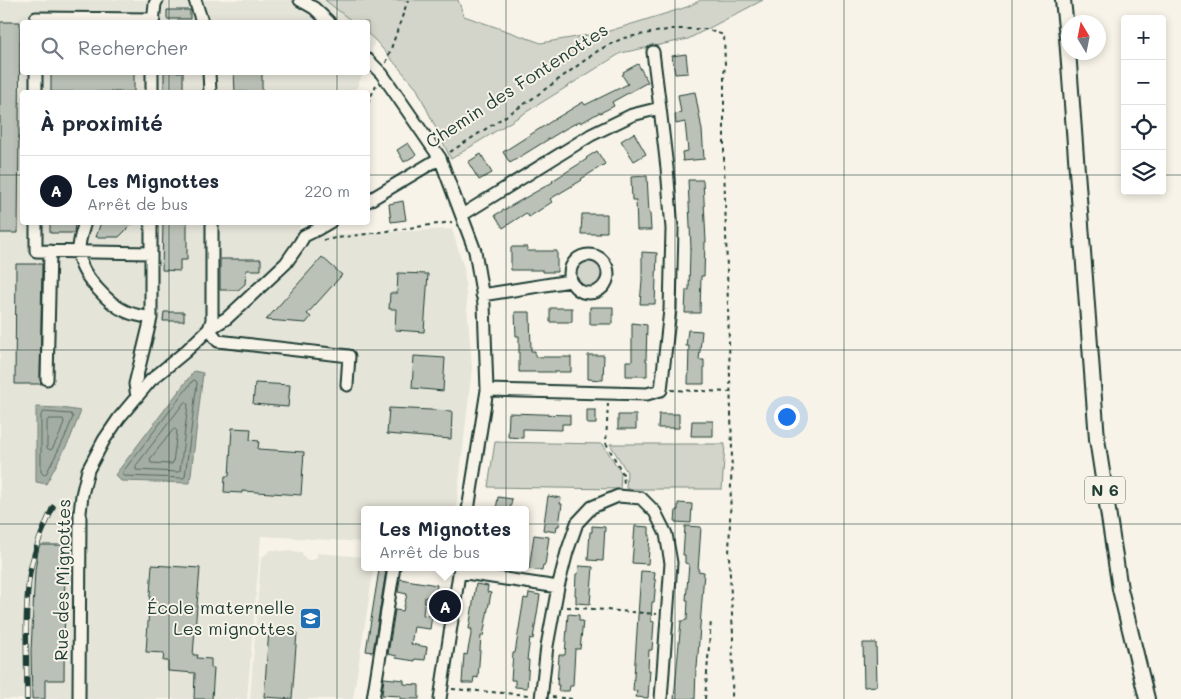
<!DOCTYPE html>
<html lang="fr">
<head>
<meta charset="utf-8">
<style>
  :root { --surface:#fff; --page:#f2f2f3; --text:#1f2937; --muted:#747a83; --line:#e0e1e3; --accent:#111827 }
  body { margin:0; font-family:Mali,sans-serif; background:var(--page); color:var(--text) }
  .controls { position:absolute; right:15px; top:15px; display:grid; overflow:hidden; border-radius:5px; box-shadow:0 2px 8px #0003 }
  .controls button { width:45px; height:45px; display:grid; place-items:center; padding:0; border:0; border-bottom:1px solid var(--line); background:var(--surface); color:var(--text); font:25px sans-serif }
  .compass { position:absolute; left:1061px; top:15px; width:45px; height:45px; border-radius:50%; background:var(--surface); box-shadow:0 2px 8px #0003; rotate:350deg }
  .you { position:absolute; left:786px; top:416px; width:18px; height:18px; margin:-12px; border:4px solid #fff; border-radius:50%; background:#1a73e8; box-shadow:0 0 0 8px #1a73e833 }
  .badge { display:grid; place-items:center; width:32px; height:32px; border-radius:50%; background:var(--accent); color:#fff; font-size:16px; font-weight:700 }
  .pin { position:absolute; translate:-50% -50%; border:2px solid #fff; box-shadow:0 1px 5px #0006 }
  .popup { position:absolute; left:361px; top:506px; width:168px; height:65px; box-sizing:border-box; display:grid; place-content:center; border-radius:5px; background:var(--surface); filter:drop-shadow(0 1px 4px #0005); font-size:16px; white-space:nowrap; color:var(--muted) }
  .popup b { font-size:19px; color:var(--text) }
  .popup::after { content:''; position:absolute; left:50%; top:100%; margin-left:-10px; border:10px solid transparent; border-top-color:var(--surface) }
  .list { margin:0; padding:0; list-style:none }
  h2 { display:flex; justify-content:space-between; align-items:center; height:65px; margin:0; padding:0 20px; font-size:21px }
  h2 small { font-size:16px; font-weight:400; color:var(--muted) }
  .list li { display:grid; grid-template-columns:32px 1fr auto; gap:15px; align-items:center; box-sizing:border-box; height:70px; padding:0 20px; border-top:1px solid var(--line) }
  .list b { display:block; font-size:19px; white-space:nowrap }
  .list p { margin:0; font-size:16px; white-space:nowrap; color:var(--muted) }
  .list em { font-size:16px; font-style:normal; color:var(--muted) }
  .icon { flex:none; width:28px; height:28px; fill:none; stroke:currentColor; stroke-width:2; stroke-linecap:round; stroke-linejoin:round }
  .map { position:relative; flex:none; width:1181px; height:699px; overflow:hidden }
  .search { position:absolute; background:var(--surface); box-shadow:0 2px 8px #0003; left:20px; top:20px; width:350px; height:55px; display:flex; align-items:center; gap:12px; box-sizing:border-box; padding:0 18px; border-radius:5px; color:var(--muted); font-size:19px }
  .panel { position:absolute; background:var(--surface); box-shadow:0 2px 8px #0003; left:20px; top:90px; width:350px; height:135px; border-radius:5px }
  .map>svg:first-child { display:block }
  .built { fill:#e5e4d9 }
  .green { fill:#d3d5ca; stroke:#79897f }
  .water { fill:#a4ada3; stroke:#6f8077 }
  .lines { fill:none; stroke-linecap:round; stroke-linejoin:round }
  .shore { stroke:#546a60; stroke-width:1 }
  .building { fill:#bbc1b6; stroke:#1f3d34 }
  .minor-casing { stroke:#1f3d34; stroke-width:15 }
  .major-casing { stroke:#1f3d34; stroke-width:18 }
  .path { stroke:#1f3d34; stroke-width:2; stroke-dasharray:4 4; stroke-linecap:butt }
  .minor { stroke:#f7f3e8; stroke-width:11 }
  .major { stroke:#f7f3e8; stroke-width:14 }
  .rail-casing { stroke:#1f3d34; stroke-width:5.5 }
  .rail { stroke:#f7f3e8; stroke-width:4; stroke-dasharray:11; stroke-linecap:butt }
  .grid { fill:none; stroke:#1f3d34; stroke-width:1; stroke-opacity:0.55 }
  .labels { text-anchor:middle; stroke-width:4; stroke-linejoin:round; paint-order:stroke }
  .shield { fill:#f7f3e8; stroke:#60746a; stroke-width:1 }
  .shield-label { font-size:16px; font-weight:bold; fill:#1f3d34 }
  .street-label { font-size:18px; fill:#1f3d34; stroke:#f7f3e8 }
  .poi-label { font-size:18px; fill:#1f3d34; stroke:#f7f3e8; text-anchor:end }
</style>
</head>
<body>
<div class="map">
<svg width="1181" height="699" viewBox="0 0 1181 699">
  <rect width="100%" height="100%" fill="#f7f3e8"/>
  <filter id="ink" filterUnits="userSpaceOnUse"><feTurbulence type="fractalNoise" baseFrequency=".02" numOctaves="2"/><feDisplacementMap in="SourceGraphic" scale="10" xChannelSelector="R" yChannelSelector="G"/><feConvolveMatrix kernelMatrix="1 2 1 2 8 2 1 2 1" color-interpolation-filters="sRGB"/></filter>
  <g filter="url(#ink)">
    <!-- built -->
    <path class="built" d="M0,0H325L353,22H22V72L363,73L355,92H22V222L301,223L296,236L452,229L464,268L472,368L456,510H365V542L261,536L247,699H0Z
      M368,34L375,40L368,62Z
      M271,550L302,552L303,556L306,560H313L317,557V553L365,557V567H374L353,699H250L261,558Z"/>
    <!-- green -->
    <path class="green" d="M325,0H458L464,16L541,43L606,32L687,7L701,0H763L688,39L621,53L451,159L417,89L375,40L368,34V22H353Z
      M575 273a14 14 0 1 1 28 0a14 14 0 1 1-28 0Z
      M495,442L603,444L621,473L620,489L488,487Z
      M610,444H725L722,489H626L627,472Z"/>
    <!-- water -->
    <path class="water" d="M194,371L203,373L190,483L121,481L115,475Z
      M36,407L61,408L81,411L70,439L46,484L36,482Z"/>
    <g class="lines">
      <!-- shore -->
      <path class="shore" d="M194,380L196,381L197,383L185,477L183,478L123,476V472Z
        M185,402L187,403L188,405L180,471L178,472L136,470V466Z
        M44,412L71,414L73,417L65,437L46,474L44,475L41,472V415Z
        M50,419H63L64,422L60,434L52,449L50,450L47,448V421Z
        M175,429L177,431L173,463L171,464L151,463L150,459L173,430Z"/>
    </g>
    <!-- building -->
    <path class="building" d="M167,10H190V19H167Z
      M0,22H20L18,233H0Z
      M686,54L688,73L675,74L672,56Z
      M638,64L648,82L612,102L614,106L600,113V112L581,123L580,121L565,129L510,163L503,152L555,119L583,102L585,105L628,84L622,75L624,74L623,72Z
      M51,72H134V92H51Z
      M164,72H183V92H164Z
      M234,72H262V92H235Z
      M695,92L702,130L704,159L683,161L682,152L688,151L685,122L676,124L675,114L681,113L678,95Z
      M634,133L646,154L634,161L621,141Z
      M408,143L416,155L404,162L397,150Z
      M597,151L605,164L581,179L582,180L550,199L552,202L529,217L526,213L503,228L495,215L553,182L552,181L587,159L586,158Z
      M481,154L492,173L479,180L468,162Z
      M647,176L649,213H650L651,230H637L636,200H632L631,177Z
      M688,180H703L706,242H705L704,276H701L700,313H685L686,290H689L690,249H691Z
      M403,201L406,220L391,222L389,204Z
      M582,214H607V232H600V234H581Z
      M50,222H75L74,233H50Z
      M101,222H134L119,237H96Z
      M163,222H187V260H180V271L162,270Z
      M511,247H527V251H557V272H543V270H511Z
      M642,252L657,253L655,304H640L642,280Z
      M322,257L342,275L307,314L311,317L306,323L266,320Z
      M220,259H261V270H246L245,284L238,290H220Z
      M16,264H42L40,379L41,384H15Z
      M398,273L428,274L424,332L395,330L396,309H389L390,293H397Z
      M590,307H613V324H590Z
      M550,308H572V322H550Z
      M164,312H184V321H163Z
      M515,312H530L531,351H535V357H571V372H519V336H516Z
      M632,323L647,325L646,361H647V376H626V361H632Z
      M688,330L702,331L699,360H704V384H688L689,346H686Z
      M588,355H604L603,380L588,379Z
      M414,356L445,358L443,391L412,388Z
      M255,383L290,385L288,407L253,404Z
      M389,408L452,411L451,439L387,434Z
      M587,410H596V424H587Z
      M509,413L570,415V424H562V430L523,429V438L508,437Z
      M659,414H679V428H658Z
      M618,415H636V429H618Z
      M692,421H713V436H691Z
      M232,428L251,429L250,440L259,441L258,449L304,452L301,495L242,491V493L224,492L225,476H229Z
      M548,496L561,498L560,504H562L560,518L559,526H557L556,532L543,530Z
      M498,497L512,499L510,510H496Z
      M678,503L692,504L691,523L675,522L676,510H678Z
      M592,526L605,527L603,561L588,560L590,532H592Z
      M635,526L649,527V535H650L648,564L632,563Z
      M685,526L701,527L698,571L704,572L697,668H696L695,699H674L681,621H684V620H687L688,600H686L689,564L685,563V555H683Z
      M534,535L549,537L545,565H543L542,571L529,569Z
      M39,545H65L64,680H45V699H32L31,651L35,570Z
      M152,565L200,568L193,655H198L197,658L211,659V668H214L212,699H194L195,673L168,671V661H163L164,653L146,652Z
      M579,566L593,567L590,604L576,603V595H575L576,574H578Z
      M379,570L386,571L373,652L366,651Z
      M641,571L655,572L654,580H656L654,602H652L651,621L654,622L652,650H649L648,670H650L648,698L636,697L637,691H633Z
      M400,579L437,585L435,598L425,597L423,615L432,616L430,629L414,627L411,644L427,647L425,660L415,659V661L396,658L397,656L388,654L395,610L403,611L407,594L398,592Z
      M476,584L488,586L487,592L491,593L483,636H481L478,678L474,677L473,683H462L464,654L467,655L472,629H469Z
      M529,593L540,595L533,639L530,638L527,660H529L527,688L515,687V680H511L513,653H515L524,598L528,599Z
      M568,614L579,615V621H583L580,649H575L573,686H570L569,691H558L559,685H557L559,655H565Z
      M269,630L297,632L292,699L264,697Z
      M863,643H876L877,686L864,687Z
      M384,678L404,680V684L419,685V699H400V696L382,695Z"/>
    <g class="lines">
      <defs>
        <path id="minor" d="M195,0L202,22
          M300,0L314,8L329,22
          M36,22V18L154,19
          M153,22L155,4L157,0
          M653,52L660,108
          M368,60L382,74L440,158L475,251L484,304L487,390L468,510
          M36,72V92
          M209,72L210,92
          M152,92V72
          M368,201L440,158
          M462,215L591,135L632,115L660,108L667,168L672,229L670,310L661,390L647,394L487,390
          M36,222V251L151,253
          M85,222C81,235 77,247 80,260C83,276 110,305 125,311C132,315 143,316 151,318
          M570 274a19 19 0 1 1 38 0a19 19 0 1 1-38 0Z
          M482,295L570,281
          M209,329L218,341L349,356L347,385
          M209,329L212,320V222
          M47,379L50,251
          M137,397L135,384L151,318V222
          M459,572L558,587
          M79,699L80,513L82,495L88,470L104,440L119,418L151,380L185,352L209,329L227,318L286,263L300,243L304,236L318,229L330,222
          M373,699L394,567
          M440,699L460,567
          M541,699L547,646L558,587L567,552L577,523L592,507L618,496L641,498L655,512L666,534L671,563L661,699"/>
        <path id="major" d="M1063,0L1067,37L1097,439L1120,589L1147,699"/>
      </defs>
      <!-- minor casing -->
      <use href="#minor" class="minor-casing"/>
      <!-- major casing -->
      <use href="#major" class="major-casing"/>
      <!-- path -->
      <path class="path" d="M386,63L408,0
        M368,103L376,85
        M450,152L529,101L599,50L623,38L672,29H705L724,35L725,65L724,75V162L732,450L729,556L733,635L732,699
        M323,240L452,222
        M671,390L731,392
        M608,403L606,443L623,474L624,484
        M567,607L657,614
        M452,689L529,695
        M552,697L572,699
        M705,699L711,620"/>
      <!-- minor -->
      <use href="#minor" class="minor"/>
      <!-- major -->
      <use href="#major" class="major"/>
      <defs>
        <path id="rail" d="M27,699C27,658 24,612 30,572C34,549 44,528 53,507"/>
      </defs>
      <!-- rail casing -->
      <use href="#rail" class="rail-casing"/>
      <!-- rail -->
      <use href="#rail" class="rail"/>
    </g>
  </g>
  <!-- grid -->
  <path class="grid" d="M169,0V22M337,0V22M506,0V699M675,0V699M844,0V699M1012,0V699M169,72V92M337,72V92M0,175H22M368,175H1125M1162,175H1181M169,222V699M337,222V699M0,350H1181M0,524H1181"/>
  <!-- icons -->
  <defs>
    <symbol id="school-square" viewBox="-11 -11 22 22"><rect x="-9" y="-9" width="18" height="18" rx="4" fill="#1f6fb2" stroke="#f7f3e8"/><path d="M0-5L7-2L0 1L-7-2ZM-4 1L0 2.5L4 1V4Q0 6-4 4Z" fill="#fff"/></symbol>
  </defs>
  <g fill-rule="evenodd">
    <use href="#school-square" x="298" y="606" width="25" height="25"/>
  </g>
  <g class="labels">
    <!-- shield labels -->
    <rect class="shield" x="1085" y="476.5" width="40" height="27" rx="4"/>
    <g class="shield-label">
      <text x="1105" y="496">N 6</text>
    </g>
    <!-- street labels -->
    <g class="street-label">
      <text transform="translate(517 86) rotate(-33)" y="6">Chemin des Fontenottes</text>
      <text transform="translate(63 580) rotate(-89)" y="6">Rue des Mignottes</text>
    </g>
    <!-- poi labels -->
    <g class="poi-label">
      <text x="295" y="614">École maternelle<tspan x="295" dy="21">Les mignottes</tspan></text>
    </g>
  </g>
</svg>
<div class="controls">
<button>+</button>
<button>−</button>
<button><svg class="icon" aria-label="locate" viewBox="0 0 24 24"><circle cx="12" cy="12" r="6"/><path d="M12 2v4M12 18v4M2 12h4M18 12h4"/></svg></button>
<button><svg class="icon" aria-label="layers" viewBox="0 0 24 24"><path d="M12 4l9 5-9 5-9-5zM3 14l9 5 9-5"/></svg></button>
</div>
<svg class="compass" viewBox="-18 -18 36 36"><path d="M0-13l5 13h-10z" fill="#e53935"/><path d="M0 13l5-13h-10z" fill="#747a83"/></svg>
<div class="you"></div>
<div class="pin badge" style="left:445px;top:606px">A</div>
<div class="popup"><b>Les Mignottes</b>Arrêt de bus</div>
<div class="search"><svg class="icon" aria-label="search" viewBox="0 0 24 24"><circle cx="10" cy="10" r="6"/><path d="M15 15l6 6"/></svg>Rechercher</div>
<section class="panel">
<h2>À proximité<small></small></h2>
<ul class="list">
<li><span class="badge">A</span><div><b>Les Mignottes</b><p>Arrêt de bus</p></div><em>220 m</em></li>
</ul>
</section>
</div>
</body>
</html>
